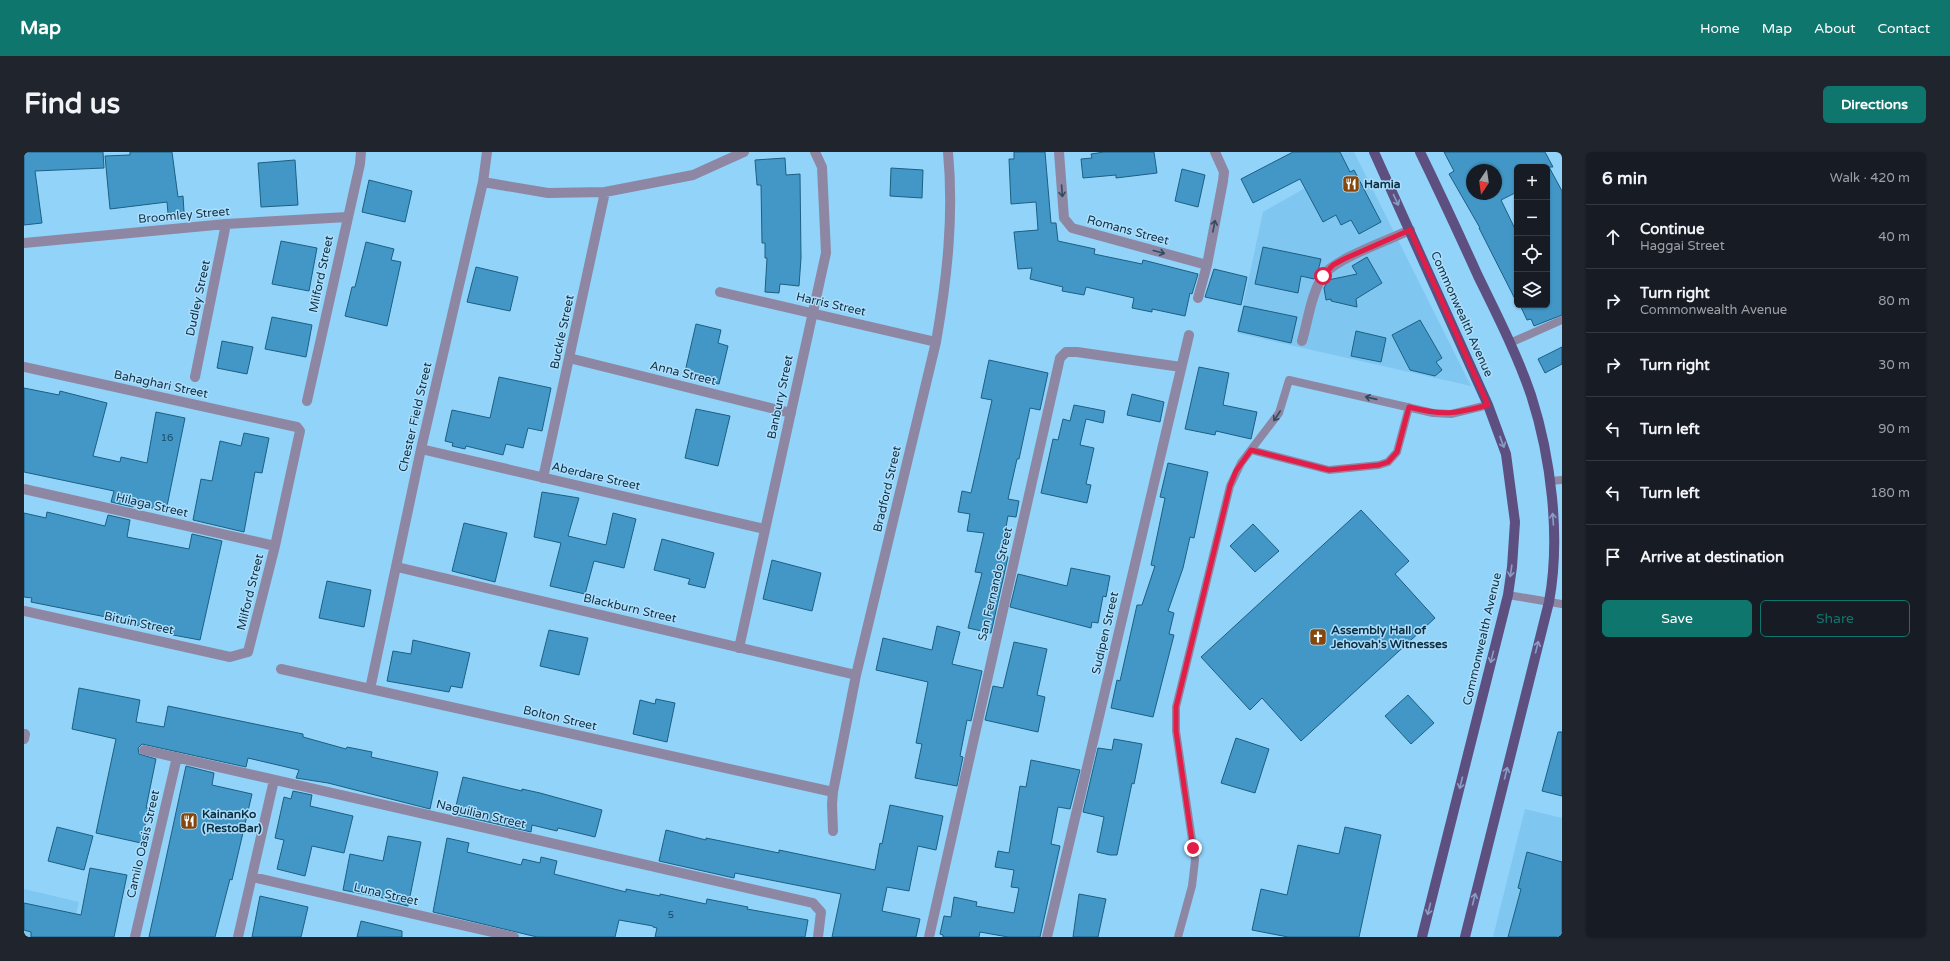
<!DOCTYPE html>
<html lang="en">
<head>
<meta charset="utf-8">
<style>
  :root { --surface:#171b24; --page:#20242c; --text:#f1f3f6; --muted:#9ea1a6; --line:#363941; --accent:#0f766e }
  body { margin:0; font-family:"Varela Round",sans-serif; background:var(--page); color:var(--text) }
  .controls { position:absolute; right:12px; top:12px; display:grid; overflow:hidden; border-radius:6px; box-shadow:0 1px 3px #0004 }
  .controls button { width:36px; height:36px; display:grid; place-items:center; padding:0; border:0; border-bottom:1px solid var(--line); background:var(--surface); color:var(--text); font:20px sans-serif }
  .compass { position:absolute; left:1442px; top:12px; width:36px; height:36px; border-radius:50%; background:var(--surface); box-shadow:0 1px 3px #0004; rotate:193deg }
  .stop { position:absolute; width:12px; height:12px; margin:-9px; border:3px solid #e11d48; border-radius:50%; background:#fff }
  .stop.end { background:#e11d48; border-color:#fff; box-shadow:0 1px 4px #0008 }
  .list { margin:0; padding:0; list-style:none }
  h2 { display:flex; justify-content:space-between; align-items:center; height:52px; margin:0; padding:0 16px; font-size:17px }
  h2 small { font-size:13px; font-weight:400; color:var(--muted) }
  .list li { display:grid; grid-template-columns:26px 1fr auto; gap:12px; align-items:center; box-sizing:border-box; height:64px; padding:0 16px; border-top:1px solid var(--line) }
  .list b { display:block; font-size:15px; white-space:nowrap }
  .list p { margin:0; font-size:13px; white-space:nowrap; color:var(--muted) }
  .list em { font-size:13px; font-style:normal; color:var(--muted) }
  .actions { display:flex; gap:8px; padding:12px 16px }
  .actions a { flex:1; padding:9px 0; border:1px solid var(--accent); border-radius:6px; text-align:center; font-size:14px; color:var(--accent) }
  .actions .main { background:var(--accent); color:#fff }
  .icon { flex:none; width:22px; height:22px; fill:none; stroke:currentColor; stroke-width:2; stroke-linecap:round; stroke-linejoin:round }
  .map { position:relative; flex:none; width:1538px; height:785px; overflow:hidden; border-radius:6px }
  header { display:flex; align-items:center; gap:24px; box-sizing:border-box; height:56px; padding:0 20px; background:var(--accent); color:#fff }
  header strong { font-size:19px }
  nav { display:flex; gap:22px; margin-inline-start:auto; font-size:14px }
  .intro { display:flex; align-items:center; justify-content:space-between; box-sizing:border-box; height:96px; padding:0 24px }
  h1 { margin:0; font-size:28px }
  .button { padding:10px 18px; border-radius:6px; background:var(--accent); color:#fff; font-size:14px; font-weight:700 }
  main { display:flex; gap:24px; padding:0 24px }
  aside { flex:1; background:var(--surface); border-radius:6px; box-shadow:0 1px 3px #0004 }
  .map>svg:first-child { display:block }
  .built { fill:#7fc6f0 }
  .building { fill:#4297c7; stroke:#1c5f82; fill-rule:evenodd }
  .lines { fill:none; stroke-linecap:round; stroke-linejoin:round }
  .lane { stroke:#8e87a3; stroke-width:8 }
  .street { stroke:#8e87a3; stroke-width:10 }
  .primary { stroke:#5d5081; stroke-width:10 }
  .oneway { stroke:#334b60 }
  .oneway2 { stroke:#8a9ec5 }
  .route { stroke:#e11d48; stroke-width:5 }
  .labels { text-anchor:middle; stroke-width:3; stroke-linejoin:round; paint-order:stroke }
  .number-label { font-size:10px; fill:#1a4a65 }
  .poi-label { font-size:12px; font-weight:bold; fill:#0c3144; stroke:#aedefc; text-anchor:start }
  .street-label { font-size:12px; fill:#0c3144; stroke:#aedefc }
</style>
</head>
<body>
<header>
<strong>Map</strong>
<nav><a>Home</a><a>Map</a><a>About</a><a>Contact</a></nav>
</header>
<div class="intro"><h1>Find us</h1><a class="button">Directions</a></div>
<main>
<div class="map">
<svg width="1538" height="785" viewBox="0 0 1538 785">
  <rect width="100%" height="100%" fill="#92d3fa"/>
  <!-- built -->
  <path class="built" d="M1271,0H1330L1447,234L1213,181L1239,60L1288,32Z
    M1501,657L1538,666V785H1469Z
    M0,737L55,750L47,785H0Z"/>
  <!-- building -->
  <path class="building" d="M0,0H79L80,16L11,19L18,71L0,73Z
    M106,0H148L154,45L159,44L160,60L144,61L143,50L86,57L81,4L106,3Z
    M990,0H1021L1027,71H1032L1034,89L1071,97L1070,102L1118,112L1119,108L1174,122L1168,142L1166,141L1161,164L1128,157V160L1108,156L1110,146L1062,135L1060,143L1038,139L1039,135L1006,127L1008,116L994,117L990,80L1014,78L1012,50L987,52L985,7H990Z
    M1080,0H1130L1133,21L1092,26V23L1059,26L1057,7L1068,6L1067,2Z
    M1269,0H1316L1326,20L1330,18L1357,70L1335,82L1327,68L1317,73L1312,63L1299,70L1276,27L1229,51L1217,27Z
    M1420,0H1521L1529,15H1525L1538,39V163L1510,174L1507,167L1503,168L1496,153H1523V15H1493V40L1477,48L1493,81V151L1455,76H1456L1425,22L1430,19ZM1448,18H1472V42H1448Z
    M761,6L762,23L776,22L777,106L775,134L756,132L755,141L741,140L743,106H741V91H738L737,33H733L731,8Z
    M271,8L274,53L237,55L234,11Z
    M867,16L899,18L898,46L866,44Z
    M1158,17L1181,23L1174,55L1151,49Z
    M345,28L388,39L381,70L338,60Z
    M257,89L293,96L285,139L248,132Z
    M342,90L370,97L367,108L377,110L363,174L321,164L328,135H331Z
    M1239,95L1297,107L1294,119L1290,127L1277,124L1274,141L1231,132Z
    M1343,105L1358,131L1332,147L1333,155L1307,149V147L1302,148L1300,136L1304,128L1333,122L1328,114Z
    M452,115L494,125L486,159L443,150Z
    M1190,117L1223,125L1217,153L1181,145Z
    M1220,154L1273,165L1267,191L1214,179Z
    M248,165L288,173L282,205L241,197Z
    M1396,168L1418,206L1412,210L1418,218L1411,224L1386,218L1368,183Z
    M672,172L697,178L694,191L704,194L695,232L660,224Z
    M1332,179L1362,186L1357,210L1327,204Z
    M198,189L229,195L223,222L193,216Z
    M1538,195V212L1521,221L1514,207Z
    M965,208L1024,221L1016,258L1006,256L995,307H993L984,347L995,349L992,365L984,364L977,403L984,405L967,481L944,476L958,421L951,420L960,381L943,379L946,362L934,360L938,339L947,341L968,248L957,246Z
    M1175,215L1205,221L1199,253L1233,260L1227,287L1192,279L1191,283L1161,277Z
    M475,225L527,236L518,279L504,276L499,296L482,292L479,303L442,294L441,297L428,294L429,291L421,289L428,258L466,266Z
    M0,236L35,243L36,239L83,251L69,304L96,310L97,305L123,311L132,260L161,266L142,359L110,352L109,355L87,350L90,339L0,320Z
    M1108,242L1140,250L1136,270L1103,263Z
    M1050,253L1081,259L1079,271L1062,267L1056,293L1070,296L1062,332L1067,333L1063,351L1017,341L1029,287L1034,288L1039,267L1046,269Z
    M672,257L706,264L694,314L661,306Z
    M220,281L245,286L238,321L231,320L220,380L169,368L177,327L188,329L196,289L217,294Z
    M1144,311L1184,320L1170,386L1166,385L1159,416L1144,459L1150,461L1145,482L1150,483L1129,565L1087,556L1093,528L1096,529L1113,453H1118L1131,414L1127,413L1141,346L1136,345Z
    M518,340L555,346L544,384L582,393L589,361L612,367L600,416L570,409L561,442L526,434L537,391L510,385Z
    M1337,358L1385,409L1371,422L1411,466L1277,589L1238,546L1226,558L1177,505Z
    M23,360L81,374L84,363L106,368L103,385L165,397L168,382L198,389L176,488L149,483L150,481L92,469V467L7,450L8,446L0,445V361L22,366Z
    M440,371L483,381L471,430L428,419Z
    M1229,372L1255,399L1231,420L1206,394Z
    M638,387L690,401L681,436L664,432L666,427L630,418Z
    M748,408L797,421L788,459L739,447Z
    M1047,416L1086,424L1082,445L1079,444L1074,471L1068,470L1067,476L986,455L994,422L1043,434Z
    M303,429L347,438L340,475L295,466Z
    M913,474L936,480L928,512L958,519L947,569L943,568L936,604L939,605L933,634L891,626L898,592L892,591L904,530L852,518L859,486L908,498Z
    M525,478L564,486L555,523L516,514Z
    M389,488L446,501L438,536L427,534L425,540L363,529L369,499L387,502Z
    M990,490L1023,497L1013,543L1021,545L1014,580L961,568L969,534L979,536Z
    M55,536L116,548L112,570L140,575L144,554L279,582V585L322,597L323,595L348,600L347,605L414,620L406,657L304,631L272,626L275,618L224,606L222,615L118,592L114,596L115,602L132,607L122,656H125L117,691L72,681L92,587L48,577Z
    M1384,543L1410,571L1387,592L1361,564Z
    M632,547L651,551L643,590L609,582L616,548L631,552Z
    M1534,580H1538V644L1518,639Z
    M1212,586L1245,597L1231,641L1197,631Z
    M1090,587L1118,592L1110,632L1108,631L1093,703H1086L1073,700L1080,665L1059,660L1074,596L1088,598Z
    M1007,608L1056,618L1046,657L1034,655L1027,692L1036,694L1016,785H984L956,780L955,785H919V783L916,782L920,764L927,765L930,745L953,750L952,754L990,761L995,736L987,735L990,718L971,715L974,699L985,701L996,634L1002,635Z
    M162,614L190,621L188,633L228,642L208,728L206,727L191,785H125Z
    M439,625L498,639V637L516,641L578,658L571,685L534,676L533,679L508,673L507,680L430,662Z
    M269,639L288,643L286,654L329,664L320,701L288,694L281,724L253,717L260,688L251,686L260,645L267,647Z
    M866,653L919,664L912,698L894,694L885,739L863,735L858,759L896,767L892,785H808L817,742L711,721L710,726L635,709L642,678L682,688V686L755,701V698L851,718L856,691L858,692Z
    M33,675L69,684L60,718L24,709Z
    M1321,675L1357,683L1335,785H1264L1228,778L1237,737L1263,743L1274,693L1315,702Z
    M364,684L397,690L384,754L364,749V747L319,738L326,702L359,709Z
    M423,686L445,691L443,700L497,713L499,707L516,711L517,705L533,709L530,722L602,740V737L636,744V742L682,752L683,747L724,755L723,757L784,768L781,785H631L633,776L629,775V774L595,768L591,785H513L409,760Z
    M1503,700L1538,710V785H1484L1497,737L1494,736Z
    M66,716L103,723L90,785H7V780L0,778V751L57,763Z
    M1055,742L1082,747L1074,785H1049Z
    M236,744L284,755L277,785H228Z
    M337,769L378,779V785H333Z"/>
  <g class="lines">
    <!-- lane -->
    <path class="lane" d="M1486,191L1538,168
      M1227,298L1305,318L1355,313L1364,310L1373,300L1385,255
      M1526,329L1538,328
      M1484,443L1538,452
      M1154,785L1168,734L1171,708L1152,579V555L1206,334L1217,311L1255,261L1265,228L1409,261L1427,262L1464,253"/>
    <!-- street -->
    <path class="street" d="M1035,0L1040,66L1048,76L1183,113
      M459,30L524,41L581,40L669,23L720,0
      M0,91L202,72L323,65
      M696,140L912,190
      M1174,146L1183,113L1199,29L1200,20L1191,0
      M1278,189C1284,168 1287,144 1298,125C1309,107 1365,88 1386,78
      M545,206L767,261
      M0,215L268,274L273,275L276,279L251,394L224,500L206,505L0,459
      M171,225L202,72
      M283,249L336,12L337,0
      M397,297L740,377
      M519,326L581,40
      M0,337L251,394
      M373,415L832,523
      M715,496L802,101L798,15L791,0
      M257,517L809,640
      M346,537L397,297L459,30L463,0
      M0,587L1,582
      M120,598L789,751L797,760L794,785
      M809,679L808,652L809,640L832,523L912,190C923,127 930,64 924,0
      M228,725L490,785
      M111,785L153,605
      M214,785L250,628
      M905,785L1036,206L1042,200H1053L1157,215
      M1023,785L1165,183"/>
    <!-- primary -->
    <path class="primary" d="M1350,0L1464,253L1482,302L1491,370L1488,415L1484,443L1398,785
      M1396,0C1416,41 1435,82 1454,124C1473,163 1493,202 1507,243C1527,305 1537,385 1525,450L1441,785"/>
  </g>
  <!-- one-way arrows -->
  <defs><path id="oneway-shaft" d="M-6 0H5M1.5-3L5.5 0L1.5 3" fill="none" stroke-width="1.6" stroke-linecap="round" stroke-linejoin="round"/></defs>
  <g class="oneway">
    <use href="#oneway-shaft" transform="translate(1038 39) rotate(86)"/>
    <use href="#oneway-shaft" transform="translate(1190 74) rotate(-79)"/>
    <use href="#oneway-shaft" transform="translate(1135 100) rotate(15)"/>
    <use href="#oneway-shaft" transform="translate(1347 246) rotate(-167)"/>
    <use href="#oneway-shaft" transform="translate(1253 264) rotate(123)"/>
  </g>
  <g class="oneway2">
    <use href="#oneway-shaft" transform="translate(1372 48) rotate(65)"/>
    <use href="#oneway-shaft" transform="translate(1478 290) rotate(70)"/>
    <use href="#oneway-shaft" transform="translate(1529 367) rotate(-94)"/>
    <use href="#oneway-shaft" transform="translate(1487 419) rotate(98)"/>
    <use href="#oneway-shaft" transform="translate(1513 495) rotate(-76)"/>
    <use href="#oneway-shaft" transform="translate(1468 505) rotate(104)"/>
    <use href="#oneway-shaft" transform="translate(1482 621) rotate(-76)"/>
    <use href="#oneway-shaft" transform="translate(1437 631) rotate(104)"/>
    <use href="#oneway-shaft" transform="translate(1450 747) rotate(-76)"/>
    <use href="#oneway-shaft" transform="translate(1405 757) rotate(104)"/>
  </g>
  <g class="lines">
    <!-- route -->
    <path class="route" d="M1169,696L1152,579V555L1206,334L1212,319L1227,298L1305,318L1355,313L1364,310L1373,300L1385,255C1420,264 1430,262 1464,253L1386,78L1320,107L1309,113L1299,124"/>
  </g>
  <!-- icons -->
  <defs>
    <symbol id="restaurant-square" viewBox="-11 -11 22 22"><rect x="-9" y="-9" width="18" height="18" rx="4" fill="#86470c" stroke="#aedefc"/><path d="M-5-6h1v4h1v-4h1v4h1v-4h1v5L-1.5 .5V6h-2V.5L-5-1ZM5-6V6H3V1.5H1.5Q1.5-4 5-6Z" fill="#fff"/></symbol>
    <symbol id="church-square" viewBox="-11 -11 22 22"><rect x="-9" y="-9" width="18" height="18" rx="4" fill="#86470c" stroke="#aedefc"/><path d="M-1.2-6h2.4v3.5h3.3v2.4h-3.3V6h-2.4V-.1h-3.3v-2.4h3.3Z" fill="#fff"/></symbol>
  </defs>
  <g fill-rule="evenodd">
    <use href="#restaurant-square" x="1317" y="22" width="20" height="20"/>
    <use href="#church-square" x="1284" y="475" width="20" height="20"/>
    <use href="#restaurant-square" x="155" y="659" width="20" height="20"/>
  </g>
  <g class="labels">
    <!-- number labels -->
    <g class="number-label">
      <text x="143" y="289">16</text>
      <text x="647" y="766">5</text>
    </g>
    <!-- poi labels -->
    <g class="poi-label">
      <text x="1340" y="36">Hamia</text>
      <text x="1307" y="482">Assembly Hall of<tspan x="1307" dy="14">Jehovah's Witnesses</tspan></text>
      <text x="178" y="666">KainanKo<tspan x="178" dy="14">(RestoBar)</tspan></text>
    </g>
    <!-- street labels -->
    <g class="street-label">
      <text transform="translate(160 63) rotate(-5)" y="4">Broomley Street</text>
      <text transform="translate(1104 78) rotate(15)" y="4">Romans Street</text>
      <text transform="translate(297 122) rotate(-78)" y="4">Milford Street</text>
      <text transform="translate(174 146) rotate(-78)" y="4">Dudley Street</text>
      <text transform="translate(807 152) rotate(13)" y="4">Harris Street</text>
      <text transform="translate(1438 162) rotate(66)" y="4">Commonwealth Avenue</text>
      <text transform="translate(538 180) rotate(-78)" y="4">Buckle Street</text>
      <text transform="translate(659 221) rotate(14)" y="4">Anna Street</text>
      <text transform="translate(137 232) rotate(12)" y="4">Bahaghari Street</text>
      <text transform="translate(756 245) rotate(-78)" y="4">Banbury Street</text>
      <text transform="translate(391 265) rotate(-77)" y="4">Chester Field Street</text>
      <text transform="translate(572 324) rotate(13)" y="4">Aberdare Street</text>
      <text transform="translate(863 337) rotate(-77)" y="4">Bradford Street</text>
      <text transform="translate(128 353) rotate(13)" y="4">Hilaga Street</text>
      <text transform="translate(971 432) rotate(-77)" y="4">San Fernando Street</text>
      <text transform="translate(226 440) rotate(-76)" y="4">Milford Street</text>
      <text transform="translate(606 456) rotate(13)" y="4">Blackburn Street</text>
      <text transform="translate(115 471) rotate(12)" y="4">Bituin Street</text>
      <text transform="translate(1081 481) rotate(-77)" y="4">Sudipen Street</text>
      <text transform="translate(1458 487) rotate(-77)" y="4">Commonwealth Avenue</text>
      <text transform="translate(536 566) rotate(13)" y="4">Bolton Street</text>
      <text transform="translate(457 662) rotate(13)" y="4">Naguilian Street</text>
      <text transform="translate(119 692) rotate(-77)" y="4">Camilo Oasis Street</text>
      <text transform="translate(362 742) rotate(13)" y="4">Luna Street</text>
    </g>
  </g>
</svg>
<div class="controls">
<button>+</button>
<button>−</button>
<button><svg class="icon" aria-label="locate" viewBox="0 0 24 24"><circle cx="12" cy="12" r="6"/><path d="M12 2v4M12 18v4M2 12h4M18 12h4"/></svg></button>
<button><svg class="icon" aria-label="layers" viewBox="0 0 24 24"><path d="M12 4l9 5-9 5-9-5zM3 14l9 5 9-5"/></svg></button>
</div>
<svg class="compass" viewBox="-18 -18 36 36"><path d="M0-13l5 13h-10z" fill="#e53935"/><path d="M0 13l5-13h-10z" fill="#9ea1a6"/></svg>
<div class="stop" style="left:1299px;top:124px"></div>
<div class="stop end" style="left:1169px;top:696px"></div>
</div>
<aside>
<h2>6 min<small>Walk · 420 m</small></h2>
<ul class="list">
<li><svg class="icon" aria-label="ahead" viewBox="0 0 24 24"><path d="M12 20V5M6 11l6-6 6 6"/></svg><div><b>Continue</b><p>Haggai Street</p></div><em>40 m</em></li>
<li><svg class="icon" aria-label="right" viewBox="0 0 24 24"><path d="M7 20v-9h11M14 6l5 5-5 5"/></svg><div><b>Turn right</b><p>Commonwealth Avenue</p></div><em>80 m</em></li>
<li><svg class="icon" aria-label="right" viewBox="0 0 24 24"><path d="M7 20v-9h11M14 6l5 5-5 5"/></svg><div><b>Turn right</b></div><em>30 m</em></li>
<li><svg class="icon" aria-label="left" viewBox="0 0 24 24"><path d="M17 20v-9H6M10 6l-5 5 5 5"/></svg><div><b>Turn left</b></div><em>90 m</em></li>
<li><svg class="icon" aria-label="left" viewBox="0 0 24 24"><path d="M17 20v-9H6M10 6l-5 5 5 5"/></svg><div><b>Turn left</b></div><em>180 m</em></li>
<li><svg class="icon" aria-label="arrive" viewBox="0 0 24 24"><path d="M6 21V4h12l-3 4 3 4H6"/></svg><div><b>Arrive at destination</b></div></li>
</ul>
<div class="actions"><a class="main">Save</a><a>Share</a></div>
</aside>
</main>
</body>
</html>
